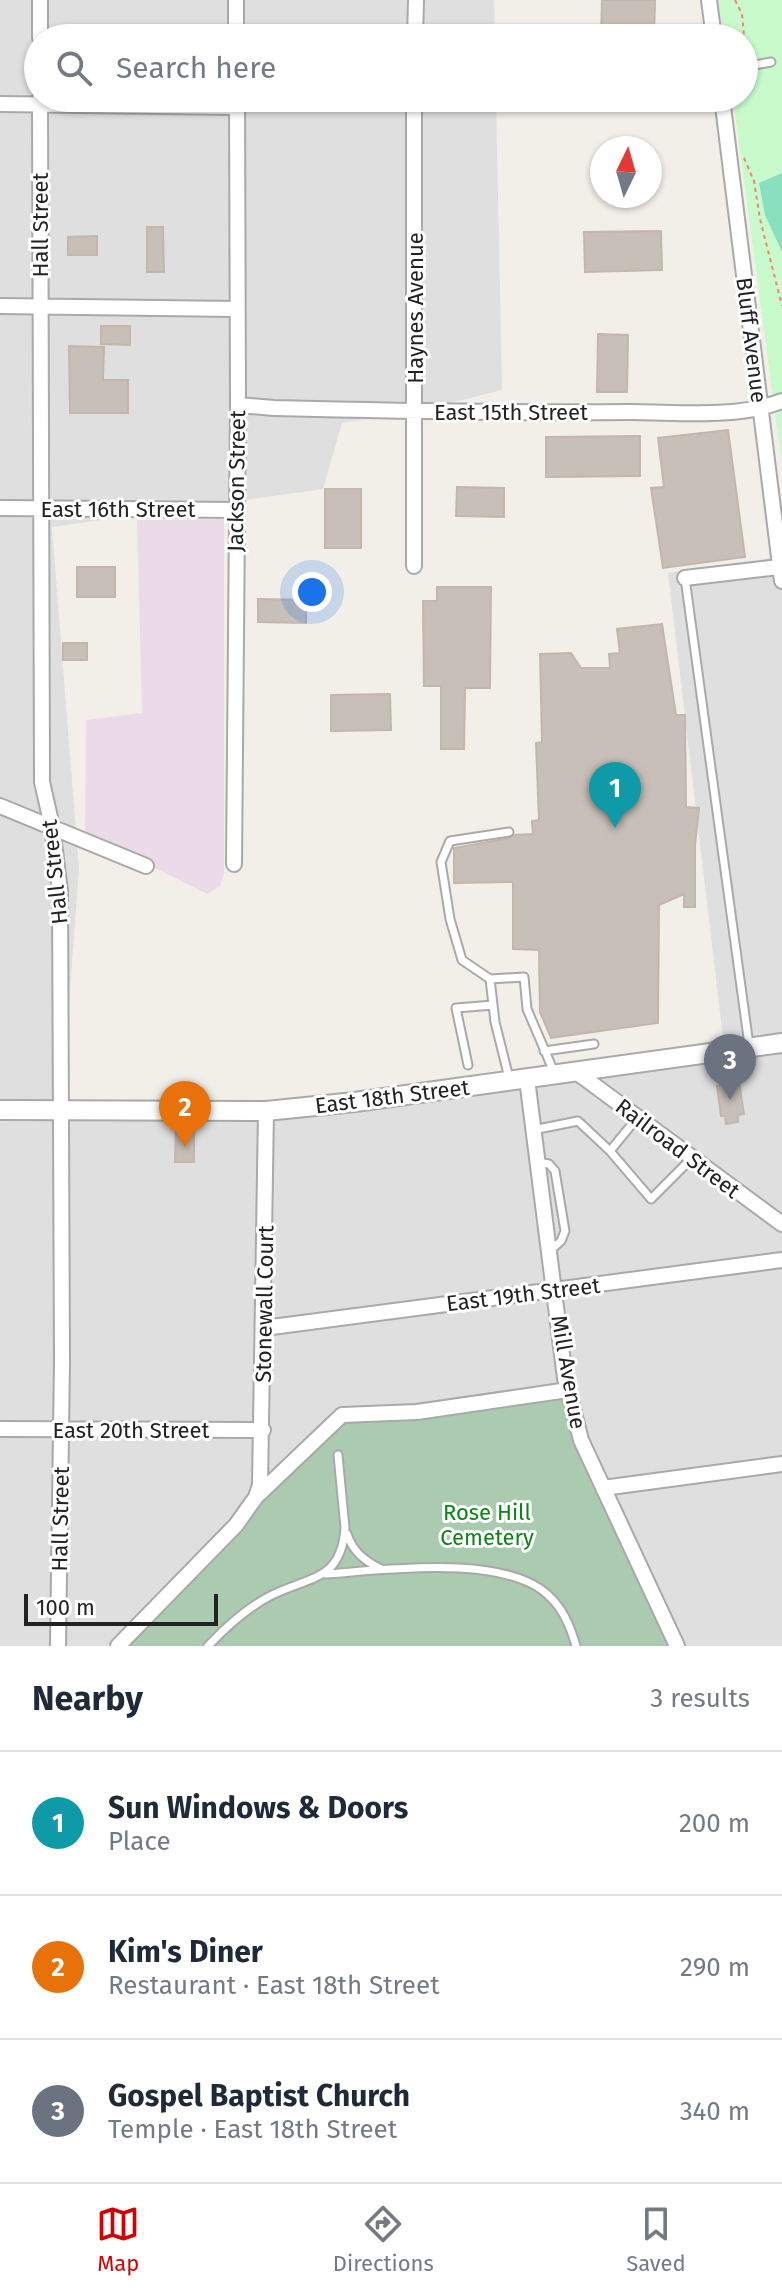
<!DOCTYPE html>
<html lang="en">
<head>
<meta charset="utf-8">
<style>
  :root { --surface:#fff; --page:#f6f6f7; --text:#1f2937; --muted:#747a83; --line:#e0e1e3; --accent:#d40000 }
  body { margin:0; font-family:"Fira Sans",sans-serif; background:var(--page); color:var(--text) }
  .compass { position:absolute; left:590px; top:136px; width:72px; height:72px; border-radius:50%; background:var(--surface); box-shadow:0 2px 6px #0004; rotate:5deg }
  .scale { position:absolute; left:24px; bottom:20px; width:194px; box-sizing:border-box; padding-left:8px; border:4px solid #222; border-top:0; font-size:22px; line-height:28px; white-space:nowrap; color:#222; -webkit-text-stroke:6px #fff; paint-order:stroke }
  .you { position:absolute; left:312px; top:592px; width:28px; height:28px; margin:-20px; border:6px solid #fff; border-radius:50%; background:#1a73e8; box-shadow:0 0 0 12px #1a73e833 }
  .badge { display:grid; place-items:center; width:52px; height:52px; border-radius:50%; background:var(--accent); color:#fff; font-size:26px; font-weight:700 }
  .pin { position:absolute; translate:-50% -66px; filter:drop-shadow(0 2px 4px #0008) }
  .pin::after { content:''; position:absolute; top:42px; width:28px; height:24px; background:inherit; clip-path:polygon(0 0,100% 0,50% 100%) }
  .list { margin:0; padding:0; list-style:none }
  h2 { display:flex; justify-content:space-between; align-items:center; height:104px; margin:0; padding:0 32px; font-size:34px }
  h2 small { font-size:26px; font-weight:400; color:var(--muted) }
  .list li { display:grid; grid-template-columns:52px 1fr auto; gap:24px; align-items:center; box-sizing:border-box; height:144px; padding:0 32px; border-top:2px solid var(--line) }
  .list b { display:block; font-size:30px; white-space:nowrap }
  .list p { margin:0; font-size:26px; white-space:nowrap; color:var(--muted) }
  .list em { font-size:26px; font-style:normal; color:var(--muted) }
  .icon { flex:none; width:44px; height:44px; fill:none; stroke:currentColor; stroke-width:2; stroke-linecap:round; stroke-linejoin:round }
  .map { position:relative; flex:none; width:782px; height:1646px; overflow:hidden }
  .search { position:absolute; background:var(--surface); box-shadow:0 2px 6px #0004; left:24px; right:24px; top:24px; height:88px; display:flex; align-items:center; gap:20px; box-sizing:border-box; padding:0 28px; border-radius:44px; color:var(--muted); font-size:30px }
  .sheet { height:536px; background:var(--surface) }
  nav { display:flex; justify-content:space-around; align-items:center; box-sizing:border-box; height:112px; border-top:2px solid var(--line); background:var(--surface); font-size:22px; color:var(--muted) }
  nav a { display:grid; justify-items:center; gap:4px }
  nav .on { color:var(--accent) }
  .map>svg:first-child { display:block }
  .residential { fill:#e0dfdf }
  .industrial { fill:#ebdbe8 }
  .cemetery { fill:#aacbaf }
  .park { fill:#c8facc }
  .pitch { fill:#88e0be }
  .building { fill:#c7bfb8; stroke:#c4b6ab; stroke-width:2 }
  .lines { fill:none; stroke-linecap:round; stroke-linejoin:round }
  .service-casing { stroke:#a9a9a9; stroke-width:11 }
  .minor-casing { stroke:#a9a9a9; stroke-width:18 }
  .tertiary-casing { stroke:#a9a9a9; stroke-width:22 }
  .path { stroke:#fa8072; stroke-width:2; stroke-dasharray:4 4; stroke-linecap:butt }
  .service { stroke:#fff; stroke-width:7 }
  .minor { stroke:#fff; stroke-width:14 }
  .tertiary { stroke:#fff; stroke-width:18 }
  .labels { text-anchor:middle; stroke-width:6; stroke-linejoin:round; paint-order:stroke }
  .street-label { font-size:22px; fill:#222; stroke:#fff }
  .park-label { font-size:22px; fill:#0c8416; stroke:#fff }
</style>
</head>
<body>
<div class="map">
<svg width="782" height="1646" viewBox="0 0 782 1646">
  <rect width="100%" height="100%" fill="#f2efe9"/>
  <!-- residential -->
  <path class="residential" d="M0,0H494L495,38H38V98H496L502,390L414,412L342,423L323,489L52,527L79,869L61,1111H266L575,1071L723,1038L668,573L771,558L761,409L782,527V1646H0Z"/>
  <!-- industrial -->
  <path class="industrial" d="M224,519V873L220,886L207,894L85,833L86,720L142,713L137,520Z"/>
  <!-- cemetery -->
  <path class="cemetery" d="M568,1390L574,1420L677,1646H118L342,1415Z"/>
  <!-- park -->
  <path class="park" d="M718,0H782V464L733,98H744V38H724Z"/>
  <!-- pitch -->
  <path class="pitch" d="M782,173V252L765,215L759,183Z"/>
  <!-- building -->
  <path class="building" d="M602,0H655L654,38H601Z
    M147,227H163L164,272H147Z
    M661,231L662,270L585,272L584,232Z
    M97,236V255H68V237Z
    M101,326H130V345L101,344Z
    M598,334L628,335L627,392H597Z
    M69,346L104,347L103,380H128V413H70Z
    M728,430L745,557L663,568L651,488L664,487L658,438Z
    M640,436V476L546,477V437Z
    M457,487L504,488V517L456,516Z
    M325,489H361V548H325Z
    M77,567H115V597H77Z
    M437,587H491L490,688H465L464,749H441V686H424L423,601H437Z
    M258,599L306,600V623L258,622Z
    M662,624L676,715H685L686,807L699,808L695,845V907H684V894L659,905L658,1023L551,1038L540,1012L539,950L513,949V882L454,883V848L510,838L515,835L533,834L532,821L539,820L536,743L542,742L540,654L571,653L581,668H610L609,654L620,653L617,629Z
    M63,643H87V660H63Z
    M390,694L391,730L331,731V695Z
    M734,1078V1082H739L744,1114L738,1115V1122L726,1124L725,1116H721L717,1086H720L719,1080Z
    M176,1128L194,1132V1162H175Z"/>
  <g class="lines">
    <defs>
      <path id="service" d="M744,67L771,62
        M685,578L749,1045
        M509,832L450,841L441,862L450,919L462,960L490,979L524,977L527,1009L554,1072
        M490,979L495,1022L509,1078
        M544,1051L594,1044
        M468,1065L456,1008L493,1005
        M533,1130L578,1121L610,1151L651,1199L691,1159
        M610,1151L637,1118
        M538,1162L549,1164L555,1171L565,1231L561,1241L551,1250
        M347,1534C353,1552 365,1561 381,1569
        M326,1574C383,1570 508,1553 550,1597C564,1610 571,1628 576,1646
        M208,1646C226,1627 247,1608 270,1596C309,1576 341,1582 345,1528L338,1455"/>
      <path id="minor" d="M40,0V38
        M236,0V38
        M709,0L714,38
        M415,38L416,0
        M40,98L42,782L52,826L60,891L62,1361L58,1646
        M414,98V566
        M722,98L782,581
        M0,104L237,107
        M0,306L236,309
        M238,405L274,408C393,411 511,413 630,412C679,412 736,419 782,401
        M0,508L235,510
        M685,578L779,567
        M0,806L146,866
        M234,864L238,405L237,98
        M575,1071L782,1224
        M527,1079L565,1378L581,1440L677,1646
        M264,1328L782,1260
        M0,1429L263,1430
        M603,1488L782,1464
        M256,1497L342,1415L417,1412L568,1390
        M118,1646L236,1525L256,1497L260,1485L266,1111"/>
      <path id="tertiary" d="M0,1110L266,1111L355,1102L782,1043"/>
    </defs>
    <!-- service casing -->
    <use href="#service" class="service-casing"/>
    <!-- minor casing -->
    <use href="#minor" class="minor-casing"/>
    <!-- tertiary casing -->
    <use href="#tertiary" class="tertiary-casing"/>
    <!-- path -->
    <path class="path" d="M735,0L742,14L746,57
      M744,158L754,181L760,219L782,306"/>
    <!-- service -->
    <use href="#service" class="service"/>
    <!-- minor -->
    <use href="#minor" class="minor"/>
    <!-- tertiary -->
    <use href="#tertiary" class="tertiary"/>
  </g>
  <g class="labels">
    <!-- street labels -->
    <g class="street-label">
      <text transform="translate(40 225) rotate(-90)" y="8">Hall Street</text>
      <text transform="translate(415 308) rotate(-90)" y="8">Haynes Avenue</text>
      <text transform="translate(752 340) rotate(83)" y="8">Bluff Avenue</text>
      <text x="511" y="420">East 15th Street</text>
      <text transform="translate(236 481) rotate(-89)" y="8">Jackson Street</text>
      <text x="118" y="517">East 16th Street</text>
      <text transform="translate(54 872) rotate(-96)" y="8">Hall Street</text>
      <text transform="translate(392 1096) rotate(-7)" y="8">East 18th Street</text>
      <text transform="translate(678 1148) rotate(37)" y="8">Railroad Street</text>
      <text transform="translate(523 1294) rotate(-7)" y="8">East 19th Street</text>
      <text transform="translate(264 1304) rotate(-89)" y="8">Stonewall Court</text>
      <text transform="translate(569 1372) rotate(80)" y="8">Mill Avenue</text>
      <text x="131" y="1438">East 20th Street</text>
      <text transform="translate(60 1519) rotate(-89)" y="8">Hall Street</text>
    </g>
    <!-- park labels -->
    <g class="park-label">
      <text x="487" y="1520">Rose Hill<tspan x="487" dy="25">Cemetery</tspan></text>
    </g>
  </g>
</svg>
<svg class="compass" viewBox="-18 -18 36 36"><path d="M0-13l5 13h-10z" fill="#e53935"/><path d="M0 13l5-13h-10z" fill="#747a83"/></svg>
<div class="scale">100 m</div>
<div class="you"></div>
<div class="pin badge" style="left:615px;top:828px;background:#0f9aa8">1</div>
<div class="pin badge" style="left:185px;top:1147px;background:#e8710a">2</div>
<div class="pin badge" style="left:730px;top:1100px;background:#6b7280">3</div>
<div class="search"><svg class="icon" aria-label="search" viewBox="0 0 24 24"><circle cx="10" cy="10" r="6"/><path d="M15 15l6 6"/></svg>Search here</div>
</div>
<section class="sheet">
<h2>Nearby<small>3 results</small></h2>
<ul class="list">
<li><span class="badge" style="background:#0f9aa8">1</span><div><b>Sun Windows &amp; Doors</b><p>Place</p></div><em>200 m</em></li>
<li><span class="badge" style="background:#e8710a">2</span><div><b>Kim's Diner</b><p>Restaurant · East 18th Street</p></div><em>290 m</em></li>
<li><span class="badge" style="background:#6b7280">3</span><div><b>Gospel Baptist Church</b><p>Temple · East 18th Street</p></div><em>340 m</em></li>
</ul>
</section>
<nav>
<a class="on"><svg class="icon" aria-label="map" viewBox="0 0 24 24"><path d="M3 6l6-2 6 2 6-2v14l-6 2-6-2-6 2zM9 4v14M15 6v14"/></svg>Map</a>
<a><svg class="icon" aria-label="directions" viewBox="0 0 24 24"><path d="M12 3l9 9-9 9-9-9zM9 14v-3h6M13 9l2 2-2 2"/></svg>Directions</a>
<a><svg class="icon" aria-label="saved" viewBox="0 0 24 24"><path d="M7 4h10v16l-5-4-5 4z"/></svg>Saved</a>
</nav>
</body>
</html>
